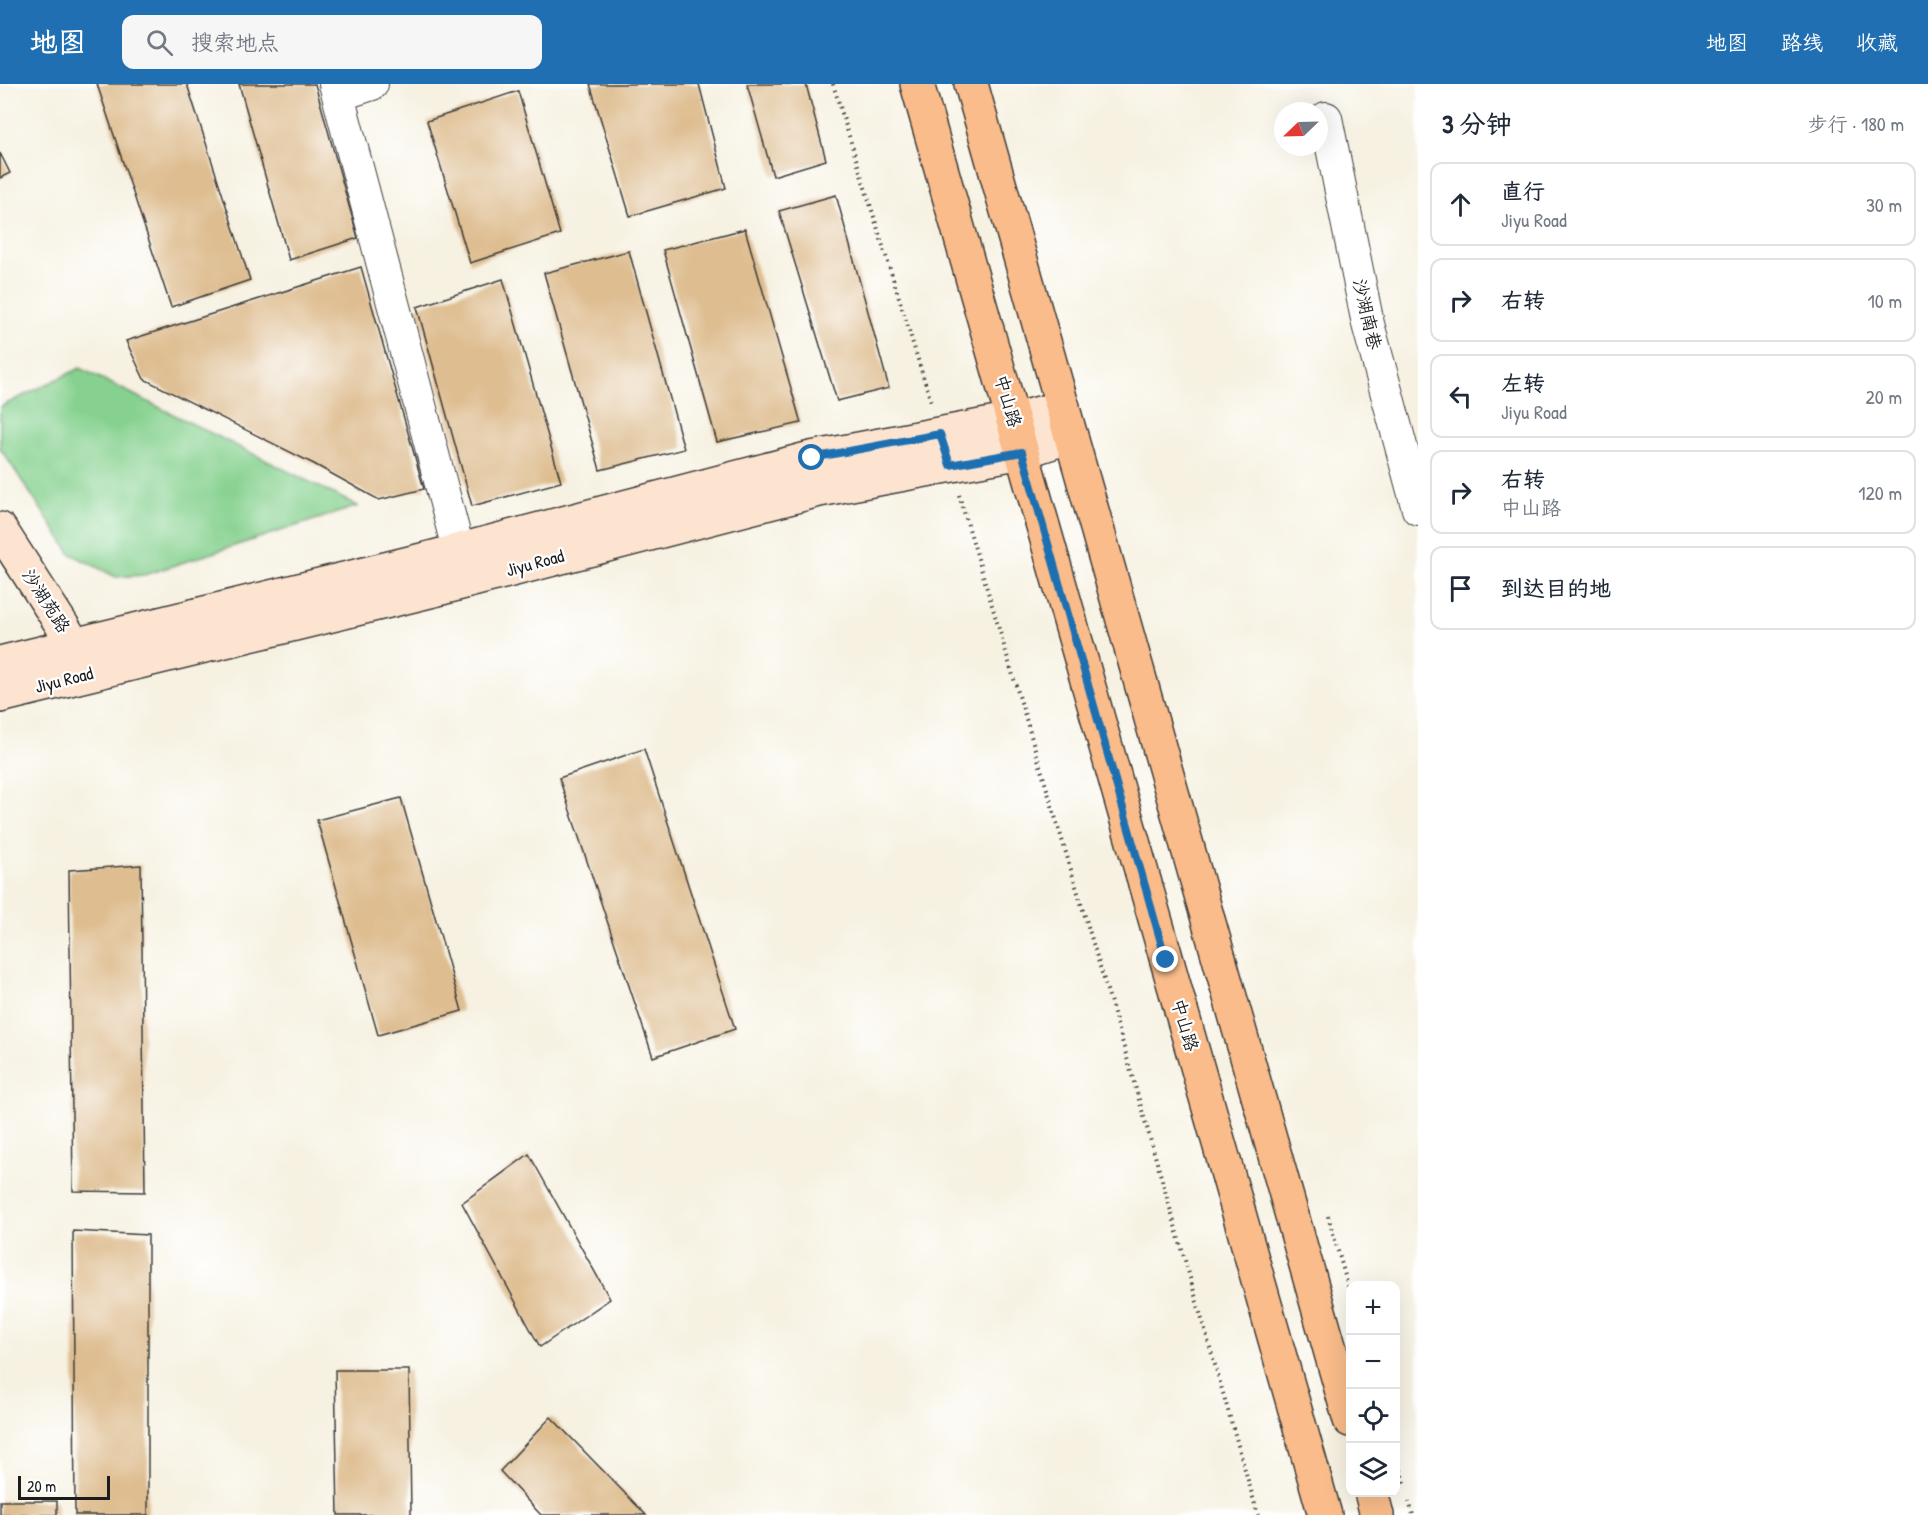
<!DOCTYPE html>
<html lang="zh">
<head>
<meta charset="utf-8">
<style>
  :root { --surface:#fff; --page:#f6f6f7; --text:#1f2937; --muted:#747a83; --line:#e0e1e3; --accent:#1f6fb2 }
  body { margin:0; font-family:"Patrick Hand","LXGW WenKai TC",sans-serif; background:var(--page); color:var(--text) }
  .controls { position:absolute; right:18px; bottom:18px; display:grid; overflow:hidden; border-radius:12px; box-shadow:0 6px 24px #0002 }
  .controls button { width:54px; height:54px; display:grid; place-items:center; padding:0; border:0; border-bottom:2px solid var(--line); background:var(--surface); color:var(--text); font:30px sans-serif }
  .compass { position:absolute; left:1274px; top:18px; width:54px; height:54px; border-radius:50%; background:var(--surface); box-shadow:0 6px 24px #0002; rotate:247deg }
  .scale { position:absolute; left:18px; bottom:15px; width:92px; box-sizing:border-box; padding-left:6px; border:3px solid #1c1c1c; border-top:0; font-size:16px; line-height:21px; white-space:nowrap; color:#1c1c1c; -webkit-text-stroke:4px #fff; paint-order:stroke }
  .stop { position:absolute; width:18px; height:18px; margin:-14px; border:4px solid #1f6fb2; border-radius:50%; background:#fff }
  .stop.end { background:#1f6fb2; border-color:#fff; box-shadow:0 2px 6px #0008 }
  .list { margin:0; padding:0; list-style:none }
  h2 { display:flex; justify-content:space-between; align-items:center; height:78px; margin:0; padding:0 24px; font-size:26px }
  h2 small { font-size:20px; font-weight:400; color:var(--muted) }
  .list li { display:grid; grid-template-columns:39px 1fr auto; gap:18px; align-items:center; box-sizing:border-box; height:84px; margin:0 12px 12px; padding:0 12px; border:2px solid var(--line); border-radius:12px }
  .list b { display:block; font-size:22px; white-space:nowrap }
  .list p { margin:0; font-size:20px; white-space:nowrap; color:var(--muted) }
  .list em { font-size:20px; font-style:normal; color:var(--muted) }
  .icon { flex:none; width:33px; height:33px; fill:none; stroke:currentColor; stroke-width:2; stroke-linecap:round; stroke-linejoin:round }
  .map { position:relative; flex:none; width:1418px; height:1431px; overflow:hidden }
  header { display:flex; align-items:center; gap:36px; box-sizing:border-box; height:84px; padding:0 30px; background:var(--accent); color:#fff }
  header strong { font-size:28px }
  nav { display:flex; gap:33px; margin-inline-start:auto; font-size:21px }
  .search { width:420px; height:54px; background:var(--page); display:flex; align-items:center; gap:15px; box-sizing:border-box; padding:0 21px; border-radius:12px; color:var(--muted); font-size:22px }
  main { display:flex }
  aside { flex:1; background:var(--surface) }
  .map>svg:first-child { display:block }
  .green { fill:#86d18f; stroke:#517656; stroke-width:1.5 }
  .building { fill:#debd90 }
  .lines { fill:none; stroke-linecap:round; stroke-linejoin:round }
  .street-casing { stroke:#3d3c3a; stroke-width:34 }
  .secondary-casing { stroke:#3d3c3a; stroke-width:36 }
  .primary-casing { stroke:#3d3c3a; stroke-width:36 }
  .path { stroke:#3d3c3a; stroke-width:4; stroke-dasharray:1.5 4.5; stroke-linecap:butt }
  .street { stroke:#fff; stroke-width:32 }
  .secondary { stroke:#fde4d0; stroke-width:33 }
  .primary { stroke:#f9bc8a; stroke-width:33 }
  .route { stroke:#1f6fb2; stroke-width:8 }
  .labels { text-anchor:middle; stroke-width:4.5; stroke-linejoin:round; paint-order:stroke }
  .street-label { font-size:18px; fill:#1c1c1c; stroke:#fff }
</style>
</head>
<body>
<header>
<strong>地图</strong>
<div class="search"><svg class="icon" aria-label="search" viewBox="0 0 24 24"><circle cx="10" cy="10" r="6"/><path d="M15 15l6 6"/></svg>搜索地点</div>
<nav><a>地图</a><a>路线</a><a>收藏</a></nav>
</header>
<main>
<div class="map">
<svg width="1418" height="1431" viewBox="0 0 1418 1431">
  <rect width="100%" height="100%" fill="#fff"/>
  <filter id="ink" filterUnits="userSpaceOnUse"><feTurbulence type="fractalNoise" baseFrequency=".0167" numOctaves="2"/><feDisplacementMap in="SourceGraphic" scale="12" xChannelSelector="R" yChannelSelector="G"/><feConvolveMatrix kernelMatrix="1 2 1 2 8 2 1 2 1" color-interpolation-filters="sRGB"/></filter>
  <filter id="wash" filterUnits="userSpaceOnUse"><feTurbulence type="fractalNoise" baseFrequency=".008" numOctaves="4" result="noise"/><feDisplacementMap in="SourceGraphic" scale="24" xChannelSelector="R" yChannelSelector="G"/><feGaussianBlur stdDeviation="1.35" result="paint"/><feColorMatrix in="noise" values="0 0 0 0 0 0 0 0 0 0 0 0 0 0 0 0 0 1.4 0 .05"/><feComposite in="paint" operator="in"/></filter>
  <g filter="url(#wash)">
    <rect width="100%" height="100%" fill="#f6f1e1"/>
    <!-- green -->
    <path class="green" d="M80,284L358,422L144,491L116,493L71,470L0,364V323Z"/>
    <g id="blocks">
      <!-- building -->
      <path class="building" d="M97,0H187L250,196L171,223Z
        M239,0H315L358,154L289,176Z
        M590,0H699L726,104L630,132Z
        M747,0H806L826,76L773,92Z
        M518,7L560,150L470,179L427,37Z
        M0,69L10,89L0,94Z
        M836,111L889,304L837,317L779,127Z
        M745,145L801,339L717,358L663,166Z
        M629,167L684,365L600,386L544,189Z
        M361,183L424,405L379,416L314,380L144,295L126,257Z
        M503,195L561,398L472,422L417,223Z
        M644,665L735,945L653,973L559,694Z
        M401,714L462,927L378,951L317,736Z
        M141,781L145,1108L73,1107L69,786Z
        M529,1070L610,1215L540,1263L462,1119Z
        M73,1147L148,1151V1431H75Z
        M335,1286H409L411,1431H338Z
        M551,1333L646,1431H541L500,1387Z
        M0,1417H57V1431H0Z"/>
    </g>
  </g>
  <g filter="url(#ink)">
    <use href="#blocks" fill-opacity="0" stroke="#3d3c3a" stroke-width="1.5"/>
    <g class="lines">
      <defs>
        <path id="street" d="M335,0L465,491
          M338,11L372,0
          M1326,34L1368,240L1418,425"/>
        <path id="secondary" d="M0,445L85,577
          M0,579L430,474L811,374L1013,336L1063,323
          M0,612L438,505L819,406L1022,368L1071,352"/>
        <path id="primary" d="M917,0L1325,1431
          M971,0L1350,1336
          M1371,1408L1377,1431"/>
      </defs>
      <!-- street casing -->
      <use href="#street" class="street-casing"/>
      <!-- secondary casing -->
      <use href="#secondary" class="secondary-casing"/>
      <!-- primary casing -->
      <use href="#primary" class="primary-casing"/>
      <!-- path -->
      <path class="path" d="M833,0L932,321
        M959,411L1119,946L1258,1431
        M1328,1132L1350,1209
        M1396,1368L1404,1399
        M1409,1417L1413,1431"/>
      <!-- street -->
      <use href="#street" class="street"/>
      <!-- secondary -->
      <use href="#secondary" class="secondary"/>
      <!-- primary -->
      <use href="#primary" class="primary"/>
    </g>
  </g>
  <g class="lines" filter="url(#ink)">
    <!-- route -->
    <path class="route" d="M812,374L940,350L950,381L1022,368L1166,876"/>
  </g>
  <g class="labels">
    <!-- street labels -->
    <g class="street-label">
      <text transform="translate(1367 230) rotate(77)" y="6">沙湖南巷</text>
      <text transform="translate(1008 317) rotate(74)" y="6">中山路</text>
      <text transform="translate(535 479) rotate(-15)" y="6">Jiyu Road</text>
      <text transform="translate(46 517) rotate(57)" y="6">沙湖苑路</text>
      <text transform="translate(64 596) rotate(-14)" y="6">Jiyu Road</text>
      <text transform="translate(1185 941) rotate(74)" y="6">中山路</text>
    </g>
  </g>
</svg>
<div class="controls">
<button>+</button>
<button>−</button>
<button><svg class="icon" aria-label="locate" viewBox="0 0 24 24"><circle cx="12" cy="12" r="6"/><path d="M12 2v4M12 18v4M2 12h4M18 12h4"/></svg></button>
<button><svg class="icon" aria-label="layers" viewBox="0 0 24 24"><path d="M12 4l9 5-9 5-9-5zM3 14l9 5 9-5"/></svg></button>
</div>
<svg class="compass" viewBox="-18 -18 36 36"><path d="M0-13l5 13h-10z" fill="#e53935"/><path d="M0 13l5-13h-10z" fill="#747a83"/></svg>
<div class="scale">20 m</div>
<div class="stop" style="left:812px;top:374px"></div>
<div class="stop end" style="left:1166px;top:876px"></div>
</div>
<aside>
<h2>3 分钟<small>步行 · 180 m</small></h2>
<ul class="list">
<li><svg class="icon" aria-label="ahead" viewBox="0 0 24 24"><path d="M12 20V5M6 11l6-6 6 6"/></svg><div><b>直行</b><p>Jiyu Road</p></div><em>30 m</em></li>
<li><svg class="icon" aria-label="right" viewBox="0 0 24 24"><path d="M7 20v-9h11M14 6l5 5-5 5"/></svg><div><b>右转</b></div><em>10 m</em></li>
<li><svg class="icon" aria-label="left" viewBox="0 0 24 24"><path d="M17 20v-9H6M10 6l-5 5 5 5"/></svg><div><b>左转</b><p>Jiyu Road</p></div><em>20 m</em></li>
<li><svg class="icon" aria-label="right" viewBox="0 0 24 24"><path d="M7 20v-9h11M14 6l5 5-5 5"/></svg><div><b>右转</b><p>中山路</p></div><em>120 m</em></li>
<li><svg class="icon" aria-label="arrive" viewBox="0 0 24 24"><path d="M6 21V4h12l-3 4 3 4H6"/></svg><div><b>到达目的地</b></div></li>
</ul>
</aside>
</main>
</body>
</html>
